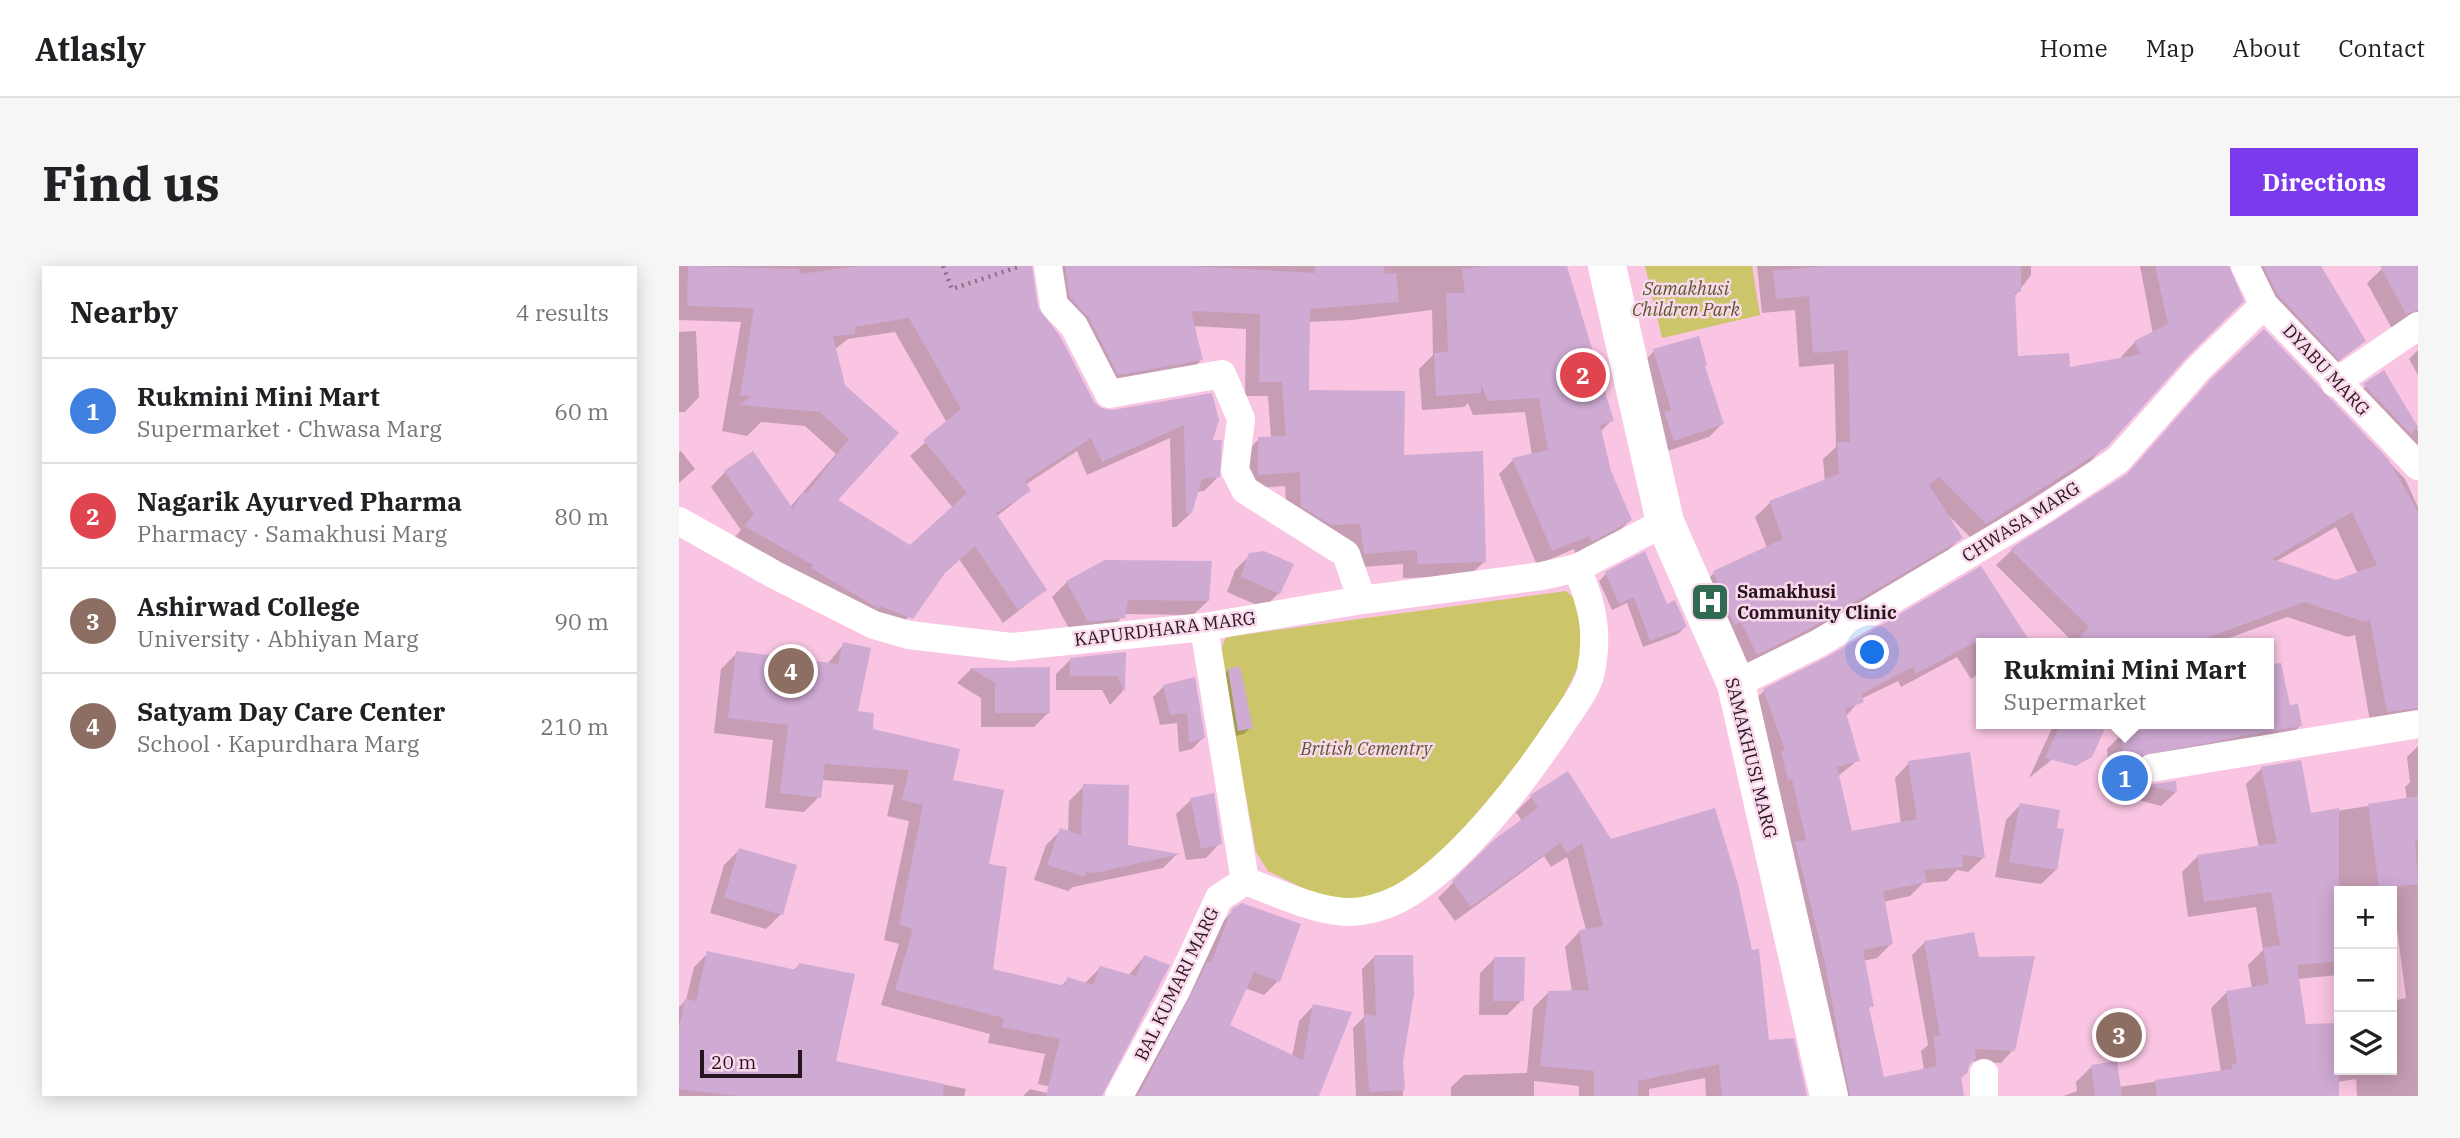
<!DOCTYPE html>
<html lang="en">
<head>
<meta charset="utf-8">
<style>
  :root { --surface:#fff; --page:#f6f6f6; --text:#202124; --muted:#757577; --line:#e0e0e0; --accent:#7c3aed }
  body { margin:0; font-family:"IBM Plex Serif",serif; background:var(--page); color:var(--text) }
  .controls { position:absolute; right:21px; bottom:21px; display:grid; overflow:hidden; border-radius:0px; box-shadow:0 4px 18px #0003 }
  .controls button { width:63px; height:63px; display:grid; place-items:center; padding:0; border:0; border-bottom:2px solid var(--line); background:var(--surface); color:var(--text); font:35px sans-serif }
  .scale { position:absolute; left:21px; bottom:18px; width:102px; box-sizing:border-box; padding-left:7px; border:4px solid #27151f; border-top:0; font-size:19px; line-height:24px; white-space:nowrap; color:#27151f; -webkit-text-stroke:5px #f9d9eb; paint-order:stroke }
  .you { position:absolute; left:1194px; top:387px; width:24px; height:24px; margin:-18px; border:5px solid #fff; border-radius:50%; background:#1a73e8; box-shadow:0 0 0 10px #1a73e833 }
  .badge { display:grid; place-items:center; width:46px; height:46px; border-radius:50%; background:var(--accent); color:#fff; font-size:23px; font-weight:700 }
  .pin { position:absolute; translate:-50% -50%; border:4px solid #fff; box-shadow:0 2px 7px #0006 }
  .popup { position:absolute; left:1297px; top:372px; width:298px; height:91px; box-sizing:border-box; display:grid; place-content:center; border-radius:0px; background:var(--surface); filter:drop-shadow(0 2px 5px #0005); font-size:23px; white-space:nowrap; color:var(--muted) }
  .popup b { font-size:26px; color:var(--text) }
  .popup::after { content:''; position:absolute; left:50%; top:100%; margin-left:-14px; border:14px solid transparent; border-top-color:var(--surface) }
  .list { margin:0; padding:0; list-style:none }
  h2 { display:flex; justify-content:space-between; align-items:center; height:91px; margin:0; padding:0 28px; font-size:30px }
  h2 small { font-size:23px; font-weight:400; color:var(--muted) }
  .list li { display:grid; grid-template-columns:46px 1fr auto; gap:21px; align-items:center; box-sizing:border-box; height:105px; padding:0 28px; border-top:2px solid var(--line) }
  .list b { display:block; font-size:26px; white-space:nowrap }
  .list p { margin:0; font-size:23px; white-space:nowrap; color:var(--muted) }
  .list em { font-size:23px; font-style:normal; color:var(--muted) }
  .icon { flex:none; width:38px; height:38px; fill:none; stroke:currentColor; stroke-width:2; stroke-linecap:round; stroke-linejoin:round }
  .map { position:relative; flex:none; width:1739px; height:830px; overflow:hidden; border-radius:0px }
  header { display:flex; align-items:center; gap:42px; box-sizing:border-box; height:98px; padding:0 35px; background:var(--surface); border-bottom:2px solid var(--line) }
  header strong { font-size:33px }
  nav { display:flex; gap:38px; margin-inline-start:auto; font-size:24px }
  .intro { display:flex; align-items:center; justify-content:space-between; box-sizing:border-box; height:168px; padding:0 42px }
  h1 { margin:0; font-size:49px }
  .button { padding:18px 32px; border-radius:0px; background:var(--accent); color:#fff; font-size:24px; font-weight:700 }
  main { display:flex; gap:42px; padding:0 42px }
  aside { flex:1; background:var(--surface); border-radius:0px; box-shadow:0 4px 18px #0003 }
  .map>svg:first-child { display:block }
  .green { fill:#cdc56a }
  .shadow { fill:#0003; fill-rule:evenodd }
  .building { fill:#cfaad3; fill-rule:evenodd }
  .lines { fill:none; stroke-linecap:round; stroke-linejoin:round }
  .path { stroke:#926f82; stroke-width:4.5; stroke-dasharray:2 5; stroke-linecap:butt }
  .street { stroke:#fff; stroke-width:28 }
  .secondary { stroke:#fff; stroke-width:38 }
  .labels { text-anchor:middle; stroke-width:5; stroke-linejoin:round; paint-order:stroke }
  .park-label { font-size:18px; font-style:italic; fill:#5d5829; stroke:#f9d9eb }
  .street-label { font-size:18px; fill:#27151f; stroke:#f9d9eb }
  .poi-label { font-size:18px; font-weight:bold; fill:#27151f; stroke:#f9d9eb; text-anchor:start }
</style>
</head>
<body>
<header>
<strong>Atlasly</strong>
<nav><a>Home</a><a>Map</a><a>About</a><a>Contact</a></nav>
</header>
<div class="intro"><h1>Find us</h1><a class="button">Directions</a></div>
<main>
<aside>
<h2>Nearby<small>4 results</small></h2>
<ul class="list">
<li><span class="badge" style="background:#3f7fe0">1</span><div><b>Rukmini Mini Mart</b><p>Supermarket · Chwasa Marg</p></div><em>60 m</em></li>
<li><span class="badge" style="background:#e0444e">2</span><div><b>Nagarik Ayurved Pharma</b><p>Pharmacy · Samakhusi Marg</p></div><em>80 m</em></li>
<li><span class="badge" style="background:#8d6e63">3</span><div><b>Ashirwad College</b><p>University · Abhiyan Marg</p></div><em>90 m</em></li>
<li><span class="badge" style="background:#8d6e63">4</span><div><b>Satyam Day Care Center</b><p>School · Kapurdhara Marg</p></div><em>210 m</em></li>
</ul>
</aside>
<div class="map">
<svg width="1739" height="830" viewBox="0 0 1739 830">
  <rect width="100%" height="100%" fill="#f9c5e2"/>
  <!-- green -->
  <path class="green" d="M966,0H1073L1081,49L983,72Z
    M887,325L897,334L902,347L901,397L876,447L835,507L749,601L688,637L644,632L589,605L577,586L541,386L547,371Z"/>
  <!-- shadow -->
  <path class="shadow" d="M0,0H351L361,51L414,137L423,145L433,146L531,129L532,176L539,211L525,225L518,226L512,247L497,261H493L491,172L408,209L398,185L346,219L350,225L317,251L366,324L324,357L280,293L262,310L217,366L52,275L62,264L32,221L46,206L111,241L157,188L126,160L82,156L68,170L43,165L62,56L0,54ZM216,66L268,157L231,190L274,242L231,281L156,234L218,167L164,119L156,83L169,73Z
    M376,0H886L933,154L921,166L931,206L951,254L936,269L897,289L895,283L858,299L820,208L834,194L853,189L846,146L794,149L789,137L785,141L743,144L740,103L754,89L753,44L673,54L629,56L628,126L723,191L805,296L790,310L724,312V298L670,302L608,255L606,220L565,223V188L580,173L592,172L589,130H566L567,63L514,60L522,94L508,109L424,123L395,67Z
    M1078,0H1352V9L1335,31L1337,92L1389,103L1443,93L1442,91L1456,76L1474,68L1461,0H1548L1503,93L1411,196L1292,272L1270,250L1282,272L1267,286L1115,377L1063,403L1021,322L1035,307L1088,282L1076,251L1091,237L1146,216L1144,193L1157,181L1155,98L1120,101L1116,44L1083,47Z
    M1554,0H1640L1685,75L1645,107Z
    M1706,0H1739V67L1712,61L1688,17Z
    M17,65L20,131L6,146H0V66Z
    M1585,65L1726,213L1739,241V476L1737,464L1692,461L1676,369L1669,371L1608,351L1536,377H1395L1317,299L1333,284L1445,212ZM1657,261L1679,308L1658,316L1596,296Z
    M1739,84V109L1730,93Z
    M975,85L1024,100L1043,158L1030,171L983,187L962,98Z
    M1704,106L1739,165V208L1670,134Z
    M2,185L16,203L0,217V186Z
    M571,289L600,327L585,342L548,326L556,304Z
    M426,296L529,335L514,349L445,348L430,367L394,370L373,331L388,316Z
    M1302,302L1347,373L1343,377H1302V406L1292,413L1278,391L1222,421L1219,415L1182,433L1167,450L1179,494L1158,511L1172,567L1222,558L1216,512L1230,497L1304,592L1289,606L1278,604L1268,615L1244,617L1231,630L1204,636L1213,677L1198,692L1184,695L1193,740L1189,743L1205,819L1193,830H1163L1070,439L1085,425L1149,393Z
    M927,308L987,340L1006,361L999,368L964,381L948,337L933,344L920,315Z
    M165,378L176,447L192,464L272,515L308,600L312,704L381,721L389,713L405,718L421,702L449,710L465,691L488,700L396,826L359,818L366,788L309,777L311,768L202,739L220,678L205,674L230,555L208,550L215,519L142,514L140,531L125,546L86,542L94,474L35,467L42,403L58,387L148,398Z
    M445,388L444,425L431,439L423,424H377V408L392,393Z
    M292,403H369L370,446L355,461H302V432L278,417Z
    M549,404L572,461L565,468L552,471L542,412Z
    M515,413L524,472L513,483L500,486L498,457L481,459L474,431L485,420Z
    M1618,440L1621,460L1606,474L1455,499L1454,504L1458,514L1497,526L1482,540L1432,527L1428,483L1443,468L1506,458H1590V445Z
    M1375,458H1417L1350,512Z
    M1739,480V830H1678L1677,813L1627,821L1629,830H1384L1398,825L1397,816L1412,801L1440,821L1542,806L1532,742L1548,726L1573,723L1569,699L1584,684L1577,641L1509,651L1503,606L1519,590L1580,582L1567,518L1583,502L1631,549L1728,534L1726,521L1731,516L1728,491ZM1660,625H1713L1727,732L1713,735V804H1660V759L1625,760L1618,713L1660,709Z
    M405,520L448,580L497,589L484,602L394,621L389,625L355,614L367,579L382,564L389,567L390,535Z
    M854,529L932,575L1089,776L1113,774L1127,830H1027L1026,812L970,823V830H900V820L855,815V830H772V821L785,809L848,807L854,742L870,726H893L886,681L901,665L907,664L888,591L872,601L865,590L776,655L759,632L818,573L843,555L837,546Z
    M512,534L541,577L527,592L507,594L497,548Z
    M1341,539L1377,604L1362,618L1316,611L1327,554Z
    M60,584L102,648L87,663L31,647L45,599Z
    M554,645L599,715L585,729L566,722L549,760L613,791L620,755L634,740L671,747L638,830H454L539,660Z
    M1246,676L1298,693L1334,784L1322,797L1292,795L1287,807L1274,819L1248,823L1242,785L1249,779L1233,689Z
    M29,687L114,705L121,698L155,796L287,823L285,830H0V741L7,734L15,701Z
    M695,691L723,796L724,830H677L674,762L685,751L683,703Z
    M815,693L843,734L828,749H800L801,707Z
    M351,823L380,830H344Z"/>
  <!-- building -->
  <path class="building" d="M9,0L120,3L121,8L179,0H353L359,42L381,70L415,136L422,142L433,144L533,127L540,154L534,174H543L541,211L523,213L513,247H507L505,159L423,196L412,172L346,215L352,225L317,247L368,324L339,344L296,280L266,307L234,353L201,340L200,343L132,302L134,299L65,260L75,248L45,205L74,185L114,243L124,226L127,228L170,173L141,146L60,139L73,130H61L75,42L8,40ZM230,52L282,143L244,174L288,227L231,279L159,234L220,167L166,119L154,70L176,68V61Z
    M386,0H510L636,7V0H705L706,8L717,7L720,36L631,43L630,124L726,125L725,189L804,185L807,296L738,298V284L685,288L681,258L652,259L622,240L621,206L579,209V171L607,170L603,116H580L581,48L512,45L524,94L439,109L410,52L391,31Z
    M808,0H888L935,155L921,159L932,205L953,254L913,276L910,270L873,285L833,192L869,184L860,132L809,135L802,118V127L757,130L755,87L769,86L767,27H786L783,3Z
    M1145,0H1342V26H1336L1339,90L1390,87L1391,101L1462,88L1455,75L1489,58L1476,0H1550L1565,35L1508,91L1428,181L1307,258L1260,211L1250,219L1284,272L1132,362L1078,389L1062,356L1055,359L1034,305L1104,273L1090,235L1160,208L1158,176H1171L1169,84L1134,87L1130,30L1097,33L1094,5Z
    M1584,0H1642L1687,75L1660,94L1599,29Z
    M1701,0H1739V44L1727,48Z
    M1585,63L1709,193L1739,246V442L1708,446L1691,354L1686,356L1625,336L1530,371L1522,377H1396L1410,361L1331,283L1448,208L1532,113ZM1673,246L1698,299L1657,314L1593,293Z
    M1020,70L1028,99L1026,100L1045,158L995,175L985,146L992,144L974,83Z
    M1705,104L1739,161L1732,168L1684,118Z
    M585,285L615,298L601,328L562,311L570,287Z
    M966,285L988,338L996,334L1008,361L971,375L955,331L940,338L926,306Z
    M426,294L533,295L530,335L449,334L446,352L409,356L387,315Z
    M1302,300L1352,377H1294L1237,408L1234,401L1182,428L1185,436L1166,443L1181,495L1158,501L1173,565L1238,553L1229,495L1291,486L1306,592L1283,589L1284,601L1245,604L1248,616L1204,625L1214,678L1184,684L1195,741H1190L1205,811L1258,800L1254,771L1261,770L1245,675L1295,666L1300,691L1356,690L1336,785L1296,783L1297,792L1290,799L1288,808L1282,809L1285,830H1171L1145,693L1116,576L1127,574L1113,513L1109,514L1102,485L1106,484L1084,423L1148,391Z
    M164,376L192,382L179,445L195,447L194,463L281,483L274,514L325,524L310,598L328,601L314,703L386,720L388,711L414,719L421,700L457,710L465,689L491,699L423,830H367L381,773L323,761L325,752L216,724L234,663L220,659L244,539L223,534L230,504L146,498L142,532L101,527L109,459L49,452L57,385L159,398Z
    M447,386L446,426L438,410H391V392Z
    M1602,397L1611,439L1619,438L1623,460L1575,468L1574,463L1575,468L1461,490L1456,504L1460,513L1474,518L1497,515L1498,527L1447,513L1442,467L1496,458H1590V398Z
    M561,400L574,462L559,465L549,403Z
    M371,401V447H316V417L291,402Z
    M516,411L526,472L510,476L508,447L491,449L484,419Z
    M1382,458H1428L1413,491L1397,500L1366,492Z
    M1622,494L1632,547L1660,542V695L1618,699L1627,758L1660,757V830H1478L1476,814L1553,803V799L1558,798L1547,725L1590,718L1584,682L1601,679L1592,626L1525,636L1518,589L1598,577L1582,501Z
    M889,505L932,573L1036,542L1059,618L1073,684L1080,683L1090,774L1115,772L1128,830H1043L1040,798L959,815V830H915V805L861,800L869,725L910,724L900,664L924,660L903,577L888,587L881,577L792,641L773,615L817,572L859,542L851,530L853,528Z
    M404,518L450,519L449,579L501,588L416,607L407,606L406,611L368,599L381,562L402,569Z
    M535,527L543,578L522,583L511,532Z
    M1739,530V574H1736L1739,618L1700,623L1689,538Z
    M1341,537L1381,544L1378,562L1385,563L1378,604L1330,596Z
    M60,582L118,599L104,649L45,632Z
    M563,637L622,658L601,716L575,706L551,759L624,794L634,738L673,746L640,830H459L529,695L532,697L553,643Z
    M28,685L118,704L120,697L176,708L157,795L265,818L264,830H57L0,823V762L6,733L17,735Z
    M695,689H734L735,728L724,796L726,824L690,826L685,748L697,750Z
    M815,691H846L845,735H814Z
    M1438,795L1443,830H1416L1412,799Z"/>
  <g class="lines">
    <!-- path -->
    <path class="path" d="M264,0L273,23L339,1"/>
    <!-- street -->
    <path class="street" d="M369,0L375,39L395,60L430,128L543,108L562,153L556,204L566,224L667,288L683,334
      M1566,0L1585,39L1739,200
      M1656,117L1739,60
      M0,255L96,309L195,359L230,369L332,381L525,361L683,334L863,310L898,302L986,256
      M525,361L566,615C601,627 645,651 683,645C701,642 717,636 732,626C789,589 847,512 884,456C894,441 909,422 912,405C920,365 913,338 898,302
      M1057,418L1140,377L1362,245L1439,194L1520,102L1585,39
      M1472,502L1739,458
      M440,830L498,723L540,632L566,615
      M1305,830V807"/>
    <!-- secondary -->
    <path class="secondary" d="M928,0L986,256L1057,418L1150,830"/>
  </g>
  <!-- icons -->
  <defs>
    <symbol id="hospital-square" viewBox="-11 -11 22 22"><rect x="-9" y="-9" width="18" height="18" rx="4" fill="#316a52" stroke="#f9d9eb"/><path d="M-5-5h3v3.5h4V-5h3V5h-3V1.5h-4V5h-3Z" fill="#fff"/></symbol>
  </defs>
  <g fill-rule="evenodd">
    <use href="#hospital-square" x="1009" y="314" width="44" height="44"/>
  </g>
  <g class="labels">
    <!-- park labels -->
    <g class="park-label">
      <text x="1007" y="29">Samakhusi<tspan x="1007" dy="21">Children Park</tspan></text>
      <text x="687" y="489">British Cementry</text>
    </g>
    <!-- street labels -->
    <g class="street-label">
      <text transform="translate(1647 104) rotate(47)" y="6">DYABU MARG</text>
      <text transform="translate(1342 256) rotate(-32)" y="6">CHWASA MARG</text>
      <text transform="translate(486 363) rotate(-7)" y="6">KAPURDHARA MARG</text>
      <text transform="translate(1072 492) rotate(76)" y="6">SAMAKHUSI MARG</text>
      <text transform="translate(498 718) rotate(-64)" y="6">BAL KUMARI MARG</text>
    </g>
    <!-- poi labels -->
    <g class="poi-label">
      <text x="1058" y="332">Samakhusi<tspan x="1058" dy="21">Community Clinic</tspan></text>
    </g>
  </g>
</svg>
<div class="controls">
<button>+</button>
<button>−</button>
<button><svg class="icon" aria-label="layers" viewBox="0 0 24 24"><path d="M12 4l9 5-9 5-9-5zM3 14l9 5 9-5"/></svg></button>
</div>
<div class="scale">20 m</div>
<div class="you"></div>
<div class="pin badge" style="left:1446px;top:512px;background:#3f7fe0">1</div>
<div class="popup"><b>Rukmini Mini Mart</b>Supermarket</div>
<div class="pin badge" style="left:904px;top:109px;background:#e0444e">2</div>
<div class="pin badge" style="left:1440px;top:769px;background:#8d6e63">3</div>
<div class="pin badge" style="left:112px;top:405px;background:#8d6e63">4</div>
</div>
</main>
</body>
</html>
